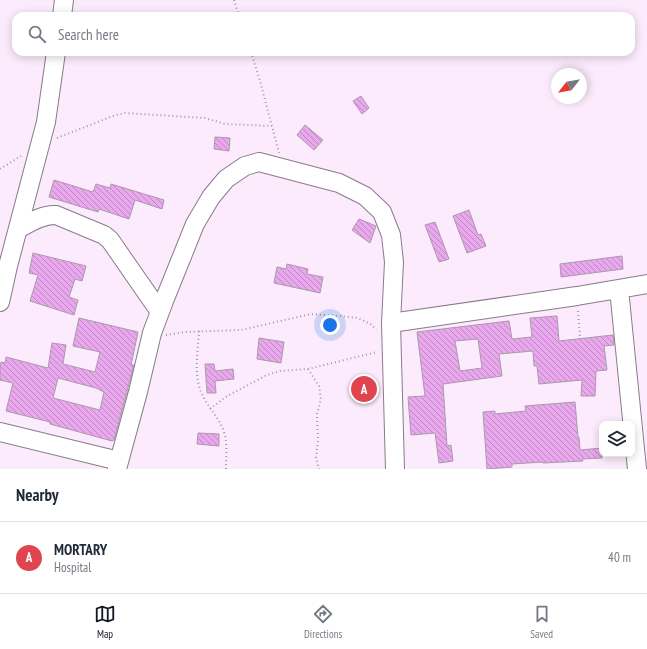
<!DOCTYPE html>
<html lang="en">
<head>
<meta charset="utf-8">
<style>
  :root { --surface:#fff; --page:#f2f2f3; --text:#1f2937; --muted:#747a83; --line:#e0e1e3; --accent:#111827 }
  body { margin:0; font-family:"PT Sans Narrow",sans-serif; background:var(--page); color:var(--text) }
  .controls { position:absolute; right:12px; bottom:12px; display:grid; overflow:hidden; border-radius:8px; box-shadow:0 2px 10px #0003 }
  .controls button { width:36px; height:36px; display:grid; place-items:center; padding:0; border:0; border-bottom:1px solid var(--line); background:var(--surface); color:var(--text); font:20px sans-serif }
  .compass { position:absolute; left:551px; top:68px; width:36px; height:36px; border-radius:50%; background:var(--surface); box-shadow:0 2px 10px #0003; rotate:239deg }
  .you { position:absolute; left:330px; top:325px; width:14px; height:14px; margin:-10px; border:3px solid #fff; border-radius:50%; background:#1a73e8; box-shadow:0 0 0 6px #1a73e833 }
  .badge { display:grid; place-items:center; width:26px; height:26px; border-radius:50%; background:var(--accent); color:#fff; font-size:13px; font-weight:700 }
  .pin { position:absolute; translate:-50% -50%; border:2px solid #fff; box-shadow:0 1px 4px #0006 }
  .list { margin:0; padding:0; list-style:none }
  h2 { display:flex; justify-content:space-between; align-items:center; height:52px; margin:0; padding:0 16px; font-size:17px }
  h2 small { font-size:13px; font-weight:400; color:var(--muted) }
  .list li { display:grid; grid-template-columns:26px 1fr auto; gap:12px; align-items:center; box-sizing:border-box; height:72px; padding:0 16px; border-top:1px solid var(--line) }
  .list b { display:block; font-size:15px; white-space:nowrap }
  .list p { margin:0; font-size:13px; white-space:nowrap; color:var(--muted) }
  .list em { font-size:13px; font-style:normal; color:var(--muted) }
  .icon { flex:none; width:22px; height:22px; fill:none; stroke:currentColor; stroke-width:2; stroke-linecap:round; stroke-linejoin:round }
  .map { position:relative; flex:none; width:647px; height:469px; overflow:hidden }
  .search { position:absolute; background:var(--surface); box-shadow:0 2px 10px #0003; left:12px; right:12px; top:12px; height:44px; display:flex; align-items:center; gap:10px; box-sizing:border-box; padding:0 14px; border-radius:12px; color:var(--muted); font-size:15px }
  .sheet { height:124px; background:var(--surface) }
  nav { display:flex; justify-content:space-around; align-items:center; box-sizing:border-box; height:56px; border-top:1px solid var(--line); background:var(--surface); font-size:11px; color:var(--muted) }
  nav a { display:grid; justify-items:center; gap:2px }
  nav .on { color:var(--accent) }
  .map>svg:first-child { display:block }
  .building { fill:url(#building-back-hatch); stroke:#a99aa9; fill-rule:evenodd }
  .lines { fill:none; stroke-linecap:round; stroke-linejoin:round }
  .minor-casing { stroke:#897b8a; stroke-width:20 }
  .path { stroke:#a397a4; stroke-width:2; stroke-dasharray:1 3; stroke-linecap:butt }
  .minor { stroke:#fff; stroke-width:18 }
</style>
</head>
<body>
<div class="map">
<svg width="647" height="469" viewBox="0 0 647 469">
  <defs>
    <pattern id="building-back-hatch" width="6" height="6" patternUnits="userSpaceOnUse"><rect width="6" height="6" fill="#e9a7ed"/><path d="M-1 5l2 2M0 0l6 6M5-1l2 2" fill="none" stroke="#be89c1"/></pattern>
  </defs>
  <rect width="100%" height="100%" fill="#fbebfc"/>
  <!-- building -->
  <path class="building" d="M361,96L369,108L362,114L353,101Z
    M305,125L323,140L314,150L297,135Z
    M215,137L230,138L229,151L214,149Z
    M54,180L93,192L96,184L110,188L111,184L164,200L162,209L135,200L129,219L99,209L98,212L49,197Z
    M469,210L478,235L481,234L486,246L467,253L453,216Z
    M359,219L376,226L370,243L352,230Z
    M435,222L449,259L439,262L425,225Z
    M33,253L86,266L82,281L75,279L69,297L78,300L74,315L30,301L38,275L29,273Z
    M622,256L623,269L561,277L560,264Z
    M287,264L308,269L307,274L323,277L320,293L274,283L277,267L286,269Z
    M557,316L559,341L613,335L614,345L604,346L607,370L596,371L595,396H581L582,380L539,384L537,366H534L533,351L499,354L502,376L443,384L447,446L451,445L453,461L439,463L435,433L411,435L408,397L425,396L417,332L509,321L512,339L532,337L530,318ZM478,339L482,368L460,371L455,341Z
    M79,318L138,332L131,365H134L114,440L112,441L50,424V422L6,411L13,383L0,380V367L1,362L5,363L6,357L48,368L52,343L66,345L63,364L95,372L100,352L73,346ZM58,378L96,388L104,392L100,410L53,398Z
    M332,321L333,330L323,332L321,322Z
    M259,338L284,342L281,363L257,359Z
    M205,364H214L215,371L233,369L234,379L215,381L216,393H207Z
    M575,402L578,437H579L580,450L602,448V458L582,459L583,461L543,463V462L512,464V467L487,469L483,412L495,411V414L526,411L525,406Z
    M198,433L219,434V446L197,444Z"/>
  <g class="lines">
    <defs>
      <path id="minor" d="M62,16L64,0
        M18,229C29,223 43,214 56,215L104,235L110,240L160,312
        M619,289L637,469
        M0,302L8,266L46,122L56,52
        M391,323L577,296L647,284
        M0,432L119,461
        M117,469L138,392L152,333L164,301L195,224L211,197L226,179L245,166L259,162L339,183L365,196L382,212L391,235L394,262L391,323L395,469"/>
    </defs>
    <!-- minor casing -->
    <use href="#minor" class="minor-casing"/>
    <!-- path -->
    <path class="path" d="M234,0L239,16
      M251,52L260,81L279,153
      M57,138L113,116L125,113L205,118L225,124L272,126
      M0,169L21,156
      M578,311L580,337
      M199,331C198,350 194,371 200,389C205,404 217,415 223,429C228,441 226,456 226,469
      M166,335L185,332L241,330L311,314L339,316L358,318L372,325L376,330
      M308,369L319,386L321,399L317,414L318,441L316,457L319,469
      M210,409L227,396L267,375L280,371L308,369L377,352"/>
    <!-- minor -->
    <use href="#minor" class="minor"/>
  </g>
</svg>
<div class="controls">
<button><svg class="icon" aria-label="layers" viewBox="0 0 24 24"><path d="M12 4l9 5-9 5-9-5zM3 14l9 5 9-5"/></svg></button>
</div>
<svg class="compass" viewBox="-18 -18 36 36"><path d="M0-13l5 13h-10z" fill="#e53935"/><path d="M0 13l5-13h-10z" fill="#747a83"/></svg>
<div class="you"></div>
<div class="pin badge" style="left:364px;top:389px;background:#e0444e">A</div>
<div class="search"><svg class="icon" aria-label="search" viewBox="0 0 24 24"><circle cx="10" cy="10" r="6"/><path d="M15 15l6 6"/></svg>Search here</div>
</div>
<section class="sheet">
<h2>Nearby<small></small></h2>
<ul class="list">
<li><span class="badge" style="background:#e0444e">A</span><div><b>MORTARY</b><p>Hospital</p></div><em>40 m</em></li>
</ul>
</section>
<nav>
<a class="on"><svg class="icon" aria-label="map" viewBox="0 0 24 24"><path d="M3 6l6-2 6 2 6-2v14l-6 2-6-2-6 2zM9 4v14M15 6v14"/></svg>Map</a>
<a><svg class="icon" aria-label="directions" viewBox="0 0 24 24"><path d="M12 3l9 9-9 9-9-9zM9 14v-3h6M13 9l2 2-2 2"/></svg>Directions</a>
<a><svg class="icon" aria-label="saved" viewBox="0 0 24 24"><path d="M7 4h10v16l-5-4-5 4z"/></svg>Saved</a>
</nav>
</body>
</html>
